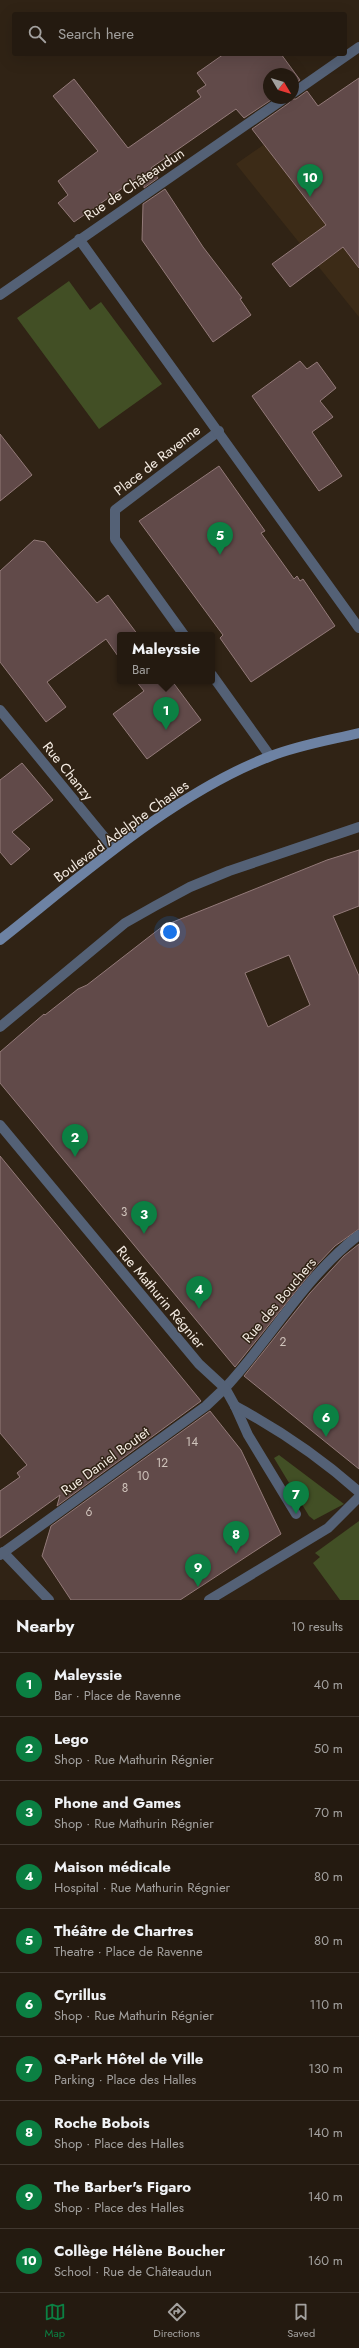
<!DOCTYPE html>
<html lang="en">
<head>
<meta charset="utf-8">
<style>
  :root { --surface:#241a10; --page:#2c2319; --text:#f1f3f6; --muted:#a3a19f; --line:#413830; --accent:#0b8043 }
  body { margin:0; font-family:Jost,sans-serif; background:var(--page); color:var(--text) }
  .compass { position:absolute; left:263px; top:68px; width:36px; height:36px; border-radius:50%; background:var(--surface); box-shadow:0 4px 16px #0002; rotate:128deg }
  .you { position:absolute; left:170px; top:932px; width:14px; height:14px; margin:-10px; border:3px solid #fff; border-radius:50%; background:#1a73e8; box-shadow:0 0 0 6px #1a73e833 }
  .badge { display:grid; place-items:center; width:26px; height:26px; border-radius:50%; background:var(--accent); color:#fff; font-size:13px; font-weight:700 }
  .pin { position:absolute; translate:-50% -33px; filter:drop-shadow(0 1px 2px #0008) }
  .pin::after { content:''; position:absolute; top:21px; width:14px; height:12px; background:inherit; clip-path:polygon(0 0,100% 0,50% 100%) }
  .popup { position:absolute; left:117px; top:632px; width:98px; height:52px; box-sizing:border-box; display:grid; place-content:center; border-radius:4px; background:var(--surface); filter:drop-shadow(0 1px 3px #0005); font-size:13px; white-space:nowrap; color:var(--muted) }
  .popup b { font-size:15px; color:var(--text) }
  .popup::after { content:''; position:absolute; left:50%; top:100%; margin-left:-8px; border:8px solid transparent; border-top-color:var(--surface) }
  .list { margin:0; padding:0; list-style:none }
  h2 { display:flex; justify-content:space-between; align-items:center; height:52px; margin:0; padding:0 16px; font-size:17px }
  h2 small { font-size:13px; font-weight:400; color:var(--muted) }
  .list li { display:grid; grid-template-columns:26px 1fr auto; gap:12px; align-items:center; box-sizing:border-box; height:64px; padding:0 16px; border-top:1px solid var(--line) }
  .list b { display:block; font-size:15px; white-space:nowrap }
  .list p { margin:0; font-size:13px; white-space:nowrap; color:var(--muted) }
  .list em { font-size:13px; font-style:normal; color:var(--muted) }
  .icon { flex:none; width:22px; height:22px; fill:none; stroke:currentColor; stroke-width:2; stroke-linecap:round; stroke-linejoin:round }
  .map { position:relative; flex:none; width:359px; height:1600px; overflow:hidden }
  .search { position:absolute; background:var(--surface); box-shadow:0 4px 16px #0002; left:12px; right:12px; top:12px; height:44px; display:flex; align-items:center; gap:10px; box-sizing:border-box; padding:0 14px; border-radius:4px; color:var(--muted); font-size:15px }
  .sheet { height:692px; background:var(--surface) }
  nav { display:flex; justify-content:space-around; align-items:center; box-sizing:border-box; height:56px; border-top:1px solid var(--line); background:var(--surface); font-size:11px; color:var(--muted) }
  nav a { display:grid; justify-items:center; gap:2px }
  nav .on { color:var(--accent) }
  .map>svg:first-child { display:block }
  .built { fill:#3c2b17 }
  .green { fill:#424f25 }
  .building { fill:#614a49; stroke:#937a79; fill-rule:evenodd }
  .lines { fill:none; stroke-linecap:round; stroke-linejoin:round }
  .service { stroke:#546176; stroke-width:10 }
  .pedestrian { stroke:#546176; stroke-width:10 }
  .minor { stroke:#546176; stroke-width:10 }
  .secondary { stroke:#6d82a3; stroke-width:10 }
  .labels { text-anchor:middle; stroke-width:3; stroke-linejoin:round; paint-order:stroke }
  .number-label { font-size:12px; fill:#d0c4bc }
  .street-label { font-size:14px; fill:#f5ece3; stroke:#302315 }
</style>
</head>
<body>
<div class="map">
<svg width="359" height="1600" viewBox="0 0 359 1600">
  <rect width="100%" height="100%" fill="#302315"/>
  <!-- built -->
  <path class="built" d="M359,78V317L236,164Z"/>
  <!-- green -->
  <path class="green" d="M69,281L90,310L101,302L162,384L99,429L17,318Z
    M279,1455L344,1504L314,1520L309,1516L274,1458Z
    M359,1521V1600H340L313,1563L320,1557L315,1553Z"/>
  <!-- building -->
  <path class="building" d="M224,54H281L300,80L293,85V74H269V98H274L244,118L236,109L151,168L158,178L144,188V173L74,222L58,203L68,195L58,181L98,151L53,96L74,79L128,148L201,97L197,91L206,85L197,73Z
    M359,78V268L343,247L290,287L272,264L326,225L252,129L289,103L291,99H296L307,91L318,106Z
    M165,189L203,247L242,298L240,299L251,315L213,342L142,240L143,204Z
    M300,361L307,369L317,362L336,388L320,401L333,417L312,432L342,476L319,491L252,396Z
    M0,434L32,475L0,501Z
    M219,466L265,531L261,533L294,579L297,576L300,581L303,579L335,626L251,682L220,638L223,635L139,521Z
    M34,540L45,542L97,603L108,595L138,635H120V659L106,639L47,682L66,707L46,722L0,662V571Z
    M136,681H172L201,720L147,759L113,714L144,691Z
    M22,763L53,800L12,832L30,849L11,865L0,852V780Z
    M359,850V906L333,916L359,976V1229L335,1246L317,1265L235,1367L0,1083V1052L44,1014L45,1015L78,989L87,985L163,926L327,860ZM289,955L310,1005L268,1027L245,973Z
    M0,1156L201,1401L57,1506L60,1495L0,1538V1491L20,1477L17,1473L27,1465L0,1433Z
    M359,1244V1469L244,1376L310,1293L344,1256Z
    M210,1411L241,1450L281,1534L180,1600H71L42,1556L51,1526Z"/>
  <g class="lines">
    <!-- service -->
    <path class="service" d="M235,1406L248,1435L296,1514"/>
    <!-- pedestrian -->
    <path class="pedestrian" d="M184,635L115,539V510L219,431
      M212,675L270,756
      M0,1027L125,923L155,906L190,887L229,871L359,827
      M225,1388C271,1339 305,1276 359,1235
      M235,1406C278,1429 322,1459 359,1492
      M3,1552L49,1600
      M209,1600L328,1528L359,1497"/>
    <!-- minor -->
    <path class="minor" d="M293,93L359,47
      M79,239L359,628
      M0,295L285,98
      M0,710L114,849
      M0,1125L199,1364L225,1388L235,1406
      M0,1555L206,1406L225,1388"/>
    <!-- secondary -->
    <path class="secondary" d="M0,940C81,876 174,793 271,756C299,745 330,740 359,733"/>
  </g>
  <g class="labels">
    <!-- number labels -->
    <g class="number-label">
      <text x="124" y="1216">3</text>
      <text x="283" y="1346">2</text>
      <text x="192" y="1446">14</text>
      <text x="162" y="1467">12</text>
      <text x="143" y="1480">10</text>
      <text x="125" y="1492">8</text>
      <text x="89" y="1516">6</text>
    </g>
    <!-- street labels -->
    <g class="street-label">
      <text transform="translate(134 184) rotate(-34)" y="5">Rue de Châteaudun</text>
      <text transform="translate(157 460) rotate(-38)" y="5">Place de Ravenne</text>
      <text transform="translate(68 771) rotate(51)" y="5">Rue Chanzy</text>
      <text transform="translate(121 831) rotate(-36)" y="5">Boulevard Adelphe Chasles</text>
      <text transform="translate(161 1297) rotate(50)" y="5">Rue Mathurin Régnier</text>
      <text transform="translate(279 1300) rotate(-50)" y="5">Rue des Bouchers</text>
      <text transform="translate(105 1461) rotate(-36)" y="5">Rue Daniel Boutet</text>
    </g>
  </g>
</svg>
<svg class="compass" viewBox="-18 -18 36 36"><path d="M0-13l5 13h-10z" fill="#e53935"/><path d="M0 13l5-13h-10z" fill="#a3a19f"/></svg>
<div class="you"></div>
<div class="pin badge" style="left:166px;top:730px">1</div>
<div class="popup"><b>Maleyssie</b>Bar</div>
<div class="pin badge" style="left:75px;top:1157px">2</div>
<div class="pin badge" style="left:144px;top:1234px">3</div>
<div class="pin badge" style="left:199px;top:1309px">4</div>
<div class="pin badge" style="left:220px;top:555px">5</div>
<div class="pin badge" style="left:326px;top:1437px">6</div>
<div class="pin badge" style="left:296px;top:1514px">7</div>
<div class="pin badge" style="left:236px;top:1554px">8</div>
<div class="pin badge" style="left:198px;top:1587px">9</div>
<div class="pin badge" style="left:310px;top:197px">10</div>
<div class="search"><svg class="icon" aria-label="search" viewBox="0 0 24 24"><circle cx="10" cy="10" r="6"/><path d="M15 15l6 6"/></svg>Search here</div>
</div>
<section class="sheet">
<h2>Nearby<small>10 results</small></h2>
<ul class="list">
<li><span class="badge">1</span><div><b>Maleyssie</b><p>Bar · Place de Ravenne</p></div><em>40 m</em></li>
<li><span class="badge">2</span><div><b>Lego</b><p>Shop · Rue Mathurin Régnier</p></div><em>50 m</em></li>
<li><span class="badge">3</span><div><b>Phone and Games</b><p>Shop · Rue Mathurin Régnier</p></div><em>70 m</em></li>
<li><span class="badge">4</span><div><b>Maison médicale</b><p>Hospital · Rue Mathurin Régnier</p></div><em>80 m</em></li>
<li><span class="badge">5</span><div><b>Théâtre de Chartres</b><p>Theatre · Place de Ravenne</p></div><em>80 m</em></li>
<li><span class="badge">6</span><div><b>Cyrillus</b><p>Shop · Rue Mathurin Régnier</p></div><em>110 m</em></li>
<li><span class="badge">7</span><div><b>Q-Park Hôtel de Ville</b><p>Parking · Place des Halles</p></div><em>130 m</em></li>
<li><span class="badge">8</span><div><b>Roche Bobois</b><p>Shop · Place des Halles</p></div><em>140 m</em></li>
<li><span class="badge">9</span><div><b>The Barber's Figaro</b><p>Shop · Place des Halles</p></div><em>140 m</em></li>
<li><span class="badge">10</span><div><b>Collège Hélène Boucher</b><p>School · Rue de Châteaudun</p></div><em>160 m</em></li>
</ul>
</section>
<nav>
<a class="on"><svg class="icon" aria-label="map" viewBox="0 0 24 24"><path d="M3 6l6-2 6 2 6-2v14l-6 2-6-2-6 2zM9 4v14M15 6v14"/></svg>Map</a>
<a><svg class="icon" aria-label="directions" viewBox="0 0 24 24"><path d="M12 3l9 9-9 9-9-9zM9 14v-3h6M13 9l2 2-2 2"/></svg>Directions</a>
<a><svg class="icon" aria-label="saved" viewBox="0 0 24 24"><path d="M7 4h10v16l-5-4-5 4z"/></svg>Saved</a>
</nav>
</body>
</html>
